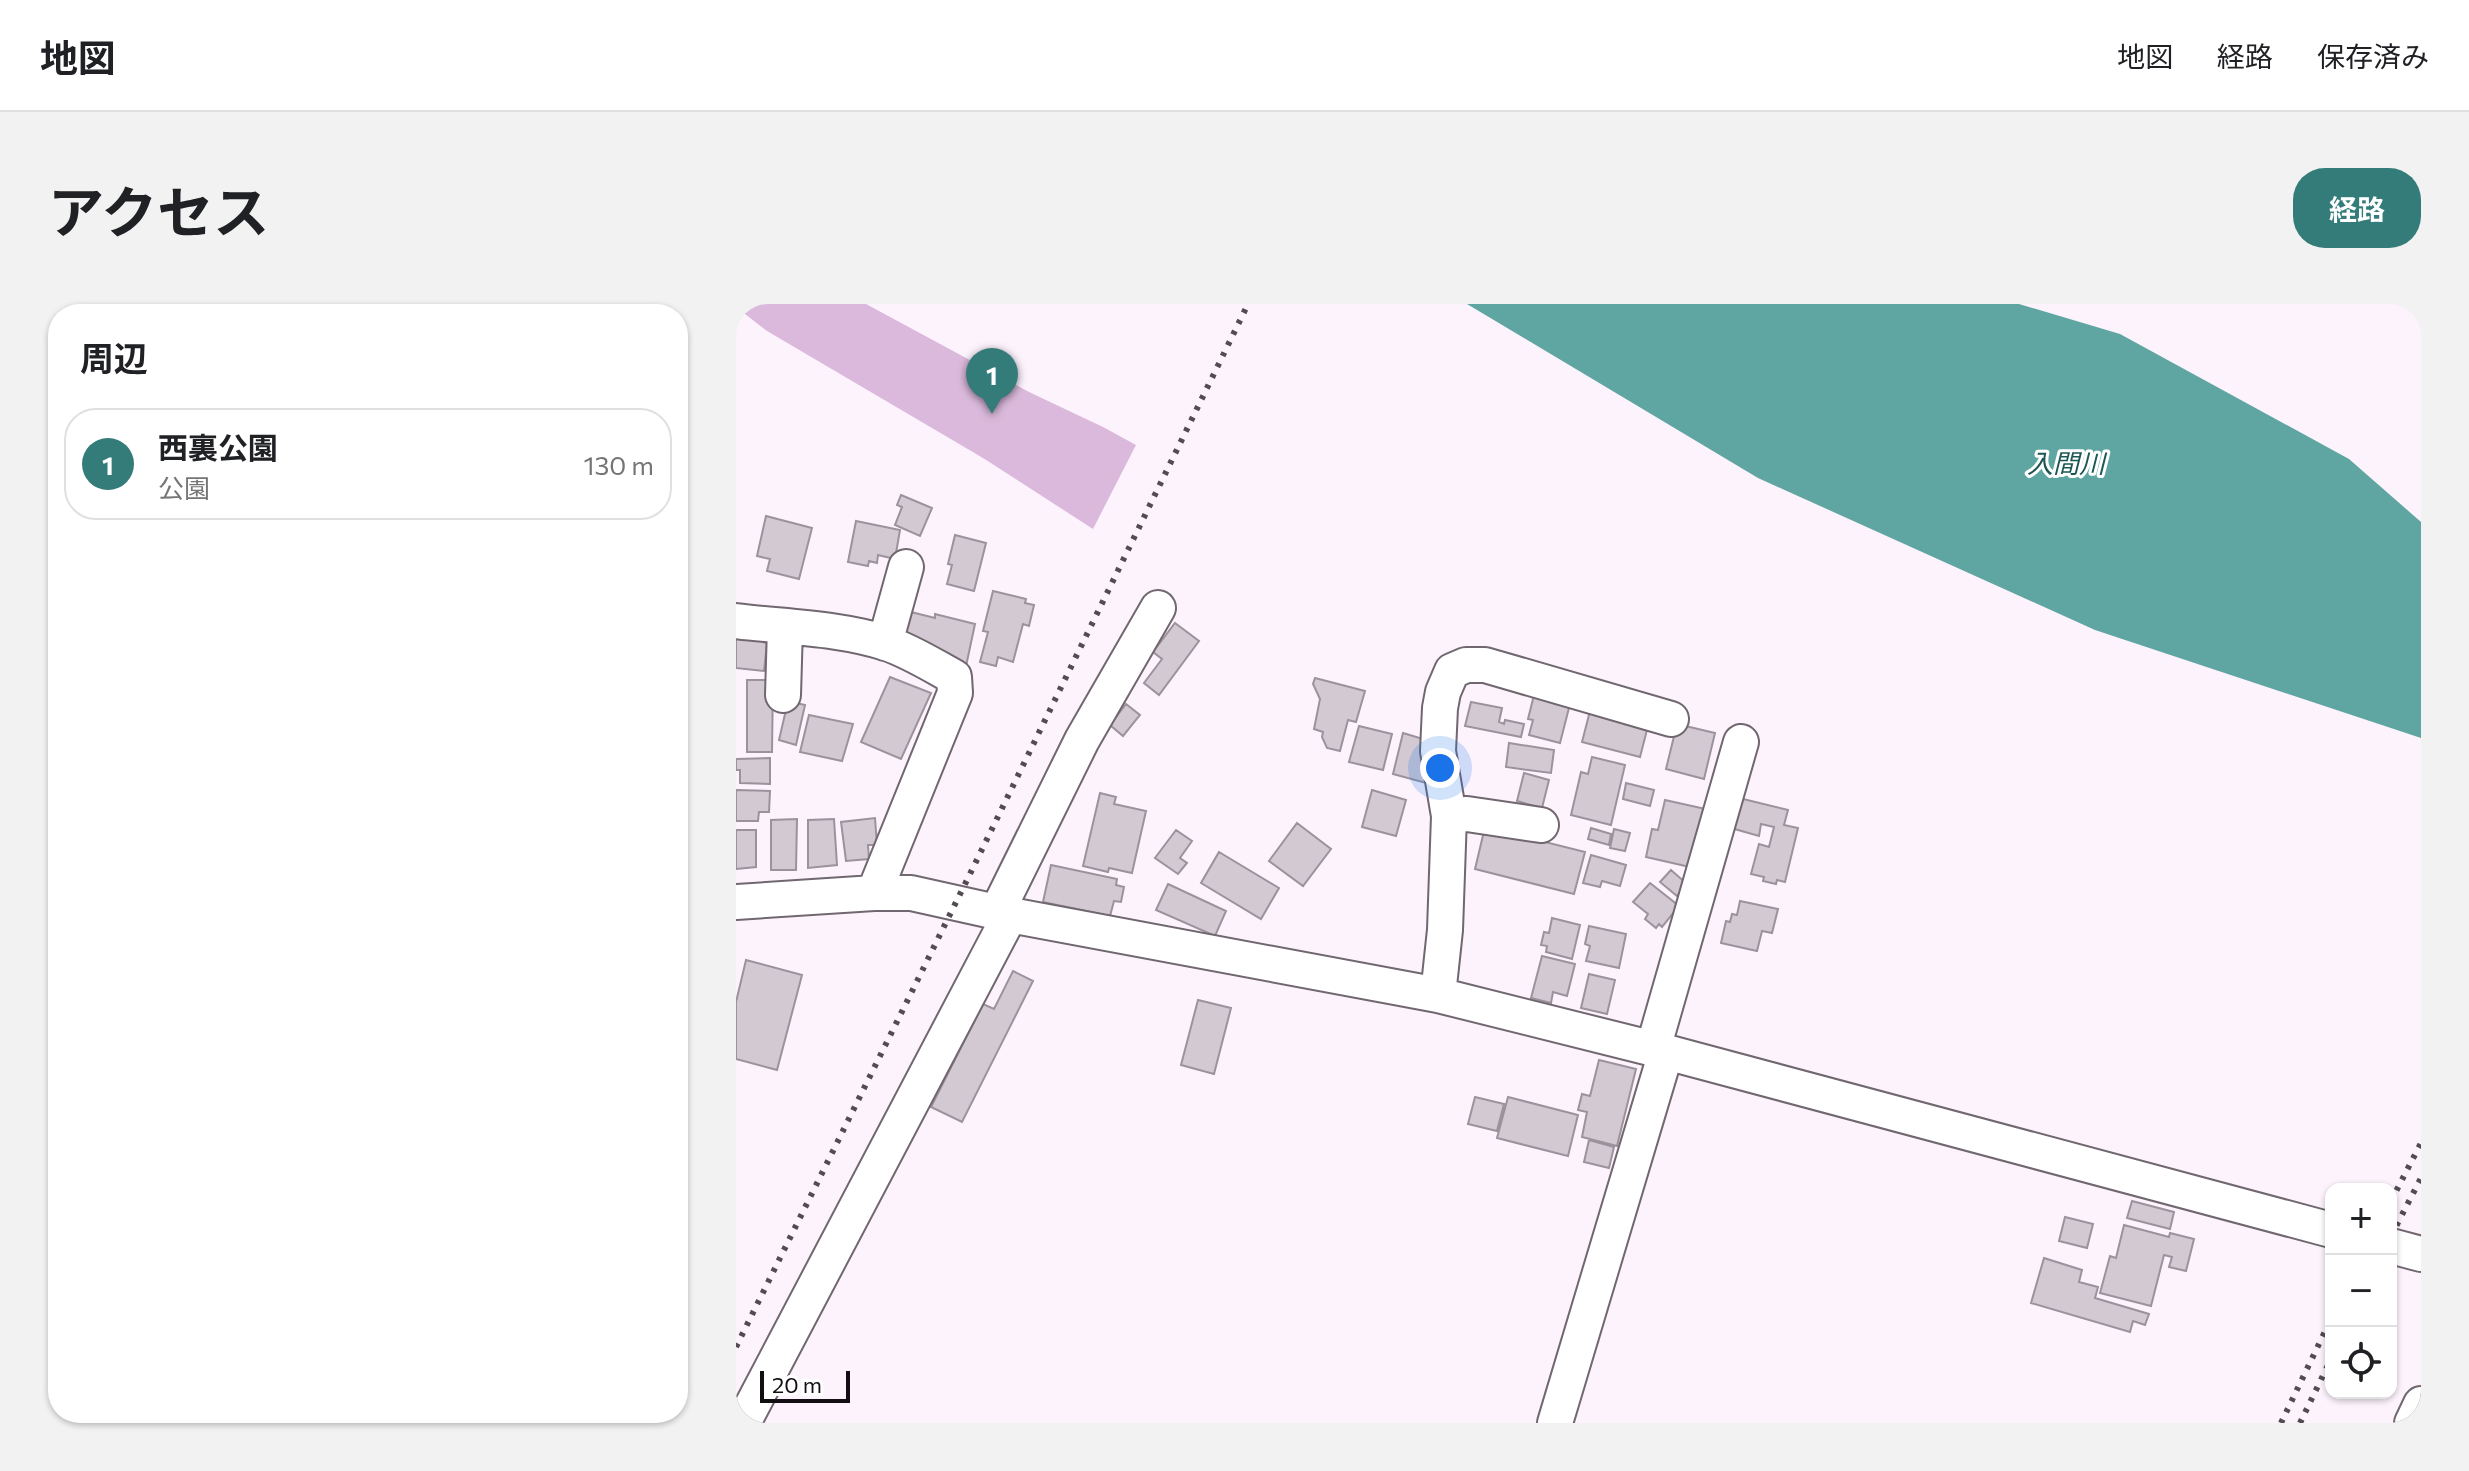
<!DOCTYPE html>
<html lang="ja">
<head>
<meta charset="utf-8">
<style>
  :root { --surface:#fff; --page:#f2f2f2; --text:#202124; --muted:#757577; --line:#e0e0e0; --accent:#337c7a }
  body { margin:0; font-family:Commissioner,"Noto Sans JP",sans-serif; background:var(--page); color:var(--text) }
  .controls { position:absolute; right:24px; bottom:24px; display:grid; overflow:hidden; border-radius:16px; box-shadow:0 2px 6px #0004 }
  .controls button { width:72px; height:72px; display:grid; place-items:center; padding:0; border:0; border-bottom:2px solid var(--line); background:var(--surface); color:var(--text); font:40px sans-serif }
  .scale { position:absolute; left:24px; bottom:20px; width:90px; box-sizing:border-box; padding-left:8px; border:4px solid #120e12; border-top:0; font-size:22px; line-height:28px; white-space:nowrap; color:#120e12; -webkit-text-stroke:6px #fff; paint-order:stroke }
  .you { position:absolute; left:704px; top:464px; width:28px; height:28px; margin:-20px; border:6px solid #fff; border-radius:50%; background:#1a73e8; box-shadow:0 0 0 12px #1a73e833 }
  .badge { display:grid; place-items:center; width:52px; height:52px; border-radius:50%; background:var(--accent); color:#fff; font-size:26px; font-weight:700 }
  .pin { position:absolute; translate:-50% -66px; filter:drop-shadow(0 2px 4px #0008) }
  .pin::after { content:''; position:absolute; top:42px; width:28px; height:24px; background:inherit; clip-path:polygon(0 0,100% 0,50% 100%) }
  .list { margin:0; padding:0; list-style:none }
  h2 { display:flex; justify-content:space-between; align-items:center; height:104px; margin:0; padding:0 32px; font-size:34px }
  h2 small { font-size:26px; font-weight:400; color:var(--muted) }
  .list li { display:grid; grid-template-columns:52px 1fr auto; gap:24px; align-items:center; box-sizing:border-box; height:112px; margin:0 16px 16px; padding:0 16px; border:2px solid var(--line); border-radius:32px }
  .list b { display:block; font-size:30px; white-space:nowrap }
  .list p { margin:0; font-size:26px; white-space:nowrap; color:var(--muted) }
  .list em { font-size:26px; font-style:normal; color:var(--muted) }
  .icon { flex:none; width:44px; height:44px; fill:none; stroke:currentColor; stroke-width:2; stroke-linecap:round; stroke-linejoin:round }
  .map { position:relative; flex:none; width:1685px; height:1119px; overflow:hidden; border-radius:32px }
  header { display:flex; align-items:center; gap:48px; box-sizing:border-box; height:112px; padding:0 40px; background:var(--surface); border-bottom:2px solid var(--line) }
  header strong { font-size:38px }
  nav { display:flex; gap:44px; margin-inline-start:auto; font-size:28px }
  .intro { display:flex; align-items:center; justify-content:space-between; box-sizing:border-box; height:192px; padding:0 48px }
  h1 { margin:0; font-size:56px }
  .button { padding:20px 36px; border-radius:32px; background:var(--accent); color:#fff; font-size:28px; font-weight:700 }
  main { display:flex; gap:48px; padding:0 48px }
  aside { flex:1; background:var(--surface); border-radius:32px; box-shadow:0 2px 6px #0004 }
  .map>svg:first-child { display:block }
  .green { fill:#dbb9dc }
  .water { fill:#5fa6a3 }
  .building { fill:#d3c9d3; stroke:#9c929c; stroke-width:2 }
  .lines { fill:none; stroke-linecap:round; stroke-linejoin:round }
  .minor-casing { stroke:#706770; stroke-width:38 }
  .minor { stroke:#fff; stroke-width:34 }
  .rail { stroke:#524c52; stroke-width:6; stroke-dasharray:4 8; stroke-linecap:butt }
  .labels { text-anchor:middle; stroke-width:6; stroke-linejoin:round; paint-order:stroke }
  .water-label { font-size:26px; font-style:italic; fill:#1a5755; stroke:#fff }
</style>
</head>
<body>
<header>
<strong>地図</strong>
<nav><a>地図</a><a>経路</a><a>保存済み</a></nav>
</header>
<div class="intro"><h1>アクセス</h1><a class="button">経路</a></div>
<main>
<aside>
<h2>周辺<small></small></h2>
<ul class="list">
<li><span class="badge">1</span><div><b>西裏公園</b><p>公園</p></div><em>130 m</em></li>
</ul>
</aside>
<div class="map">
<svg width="1685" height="1119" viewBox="0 0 1685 1119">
  <rect width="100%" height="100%" fill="#fdf3fd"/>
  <!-- green -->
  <path class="green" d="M0,0H130L293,88L367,123L400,141L357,225L247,154L31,27L0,3Z"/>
  <!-- water -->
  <path class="water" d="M731,0H1283L1384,30L1613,155L1685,218V434L1359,326L1022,174Z"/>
  <!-- building -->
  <path class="building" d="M165,191L196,204L184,232L159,221L166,203L161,201Z
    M30,212L76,224L63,275L31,267L34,255L21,252Z
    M120,217L164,226L159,255L142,251L141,259L133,257L132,262L112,258Z
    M219,231L250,239L238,287L211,280L216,261L212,260Z
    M257,287L290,295L289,299L298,301L293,322L287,320L277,358L262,353L260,362L244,358L252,328L247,327Z
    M175,308L199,314V310L239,320L229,367L163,332L167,314L173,316Z
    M439,319L463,337L423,391L408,379L426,355L417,348Z
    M0,328L32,330L28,367L0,364Z
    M154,373L195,389L165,455L125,438Z
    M579,374L629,387L620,418L612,416L604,447L591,444L586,433L587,428L578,425L584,395L577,380Z
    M11,376H37L36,448H11Z
    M798,391L834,400L824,439L793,431L797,416L792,415Z
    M52,397L69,401L60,441L43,436Z
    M735,398L766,404L763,418L768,420L769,416L788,420L785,433L729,422Z
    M390,400L404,411L387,432L374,421Z
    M854,407L912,422L904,453L846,438Z
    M73,411L117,420L106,457L64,448Z
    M941,420L979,429L968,475L930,465Z
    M623,422L656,430L647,466L613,458Z
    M667,429L687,435L690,479L657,470Z
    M773,439L818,446L815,469L770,463Z
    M856,453L889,461L875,521L835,511L845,468L852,470Z
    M34,454V480L4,479V466H0V455Z
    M788,469L813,476L806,504L781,497Z
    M890,479L918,486L914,502L887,495Z
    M0,486L34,487L33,508H23L22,517H0Z
    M636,486L670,496L660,532L626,523Z
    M364,489L380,493L378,500L410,507L396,569L373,564L372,568L347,562Z
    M1003,494L1052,506L1048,521L1062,524L1049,578L1041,576L1040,580L1027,577L1028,573L1015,570L1023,540L1033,543L1038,523L1025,520L1023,532L995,524Z
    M929,496L974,506L954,563L910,553L916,525L922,526Z
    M139,514L141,541H132L133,555L110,557L105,518Z
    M61,515L60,566H35V516Z
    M98,515L101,561L72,564V516Z
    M561,519L595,545L567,582L533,557Z
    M749,523L849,548L838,590L739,565Z
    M855,524L875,530L873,541L852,535Z
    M878,525L894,529L889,547L874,544Z
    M0,526H20V563L0,565Z
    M440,526L456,537L444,554L451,559L442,570L419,554Z
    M483,548L543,584L525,615L465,579Z
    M855,551L890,561L884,582L866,577L864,583L847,579Z
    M315,561L381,575L380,581L388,583L385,598L378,597L374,612L307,598Z
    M935,566L951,580L941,592L924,578Z
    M914,579L943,602L926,623L923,620L920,624L909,615L912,610L897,598Z
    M432,580L490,607L479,632L420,606Z
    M1004,597L1042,605L1036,629L1026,627L1021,647L985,639L990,617L994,618L996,610L1001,611Z
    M816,614L844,621L836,655L810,648L811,642L805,641L808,628L813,629Z
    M853,622L890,630L883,664L850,657L854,642L849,640Z
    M806,652L839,660L831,692L817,688L815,699L795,694Z
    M10,656L66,671L41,766L0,755V698Z
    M277,667L297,677L226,818L195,803L247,700L258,705Z
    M853,670L879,676L871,710L845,704Z
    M462,696L495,704L478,770L445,761Z
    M863,756L900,765L881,842L846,833L851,808L842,806L846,790L854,792Z
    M739,793L768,800L761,827L732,820Z
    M772,793L842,811L832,852L761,834Z
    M853,836L878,843L873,864L848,858Z
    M1396,897L1438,908L1434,925L1391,914Z
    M1329,913L1357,920L1351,944L1323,937Z
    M1388,921L1433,933L1434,929L1458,935L1450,967L1433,963L1436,953L1428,951L1415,1002L1364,989L1374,952L1380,954Z
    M1308,954L1346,966L1343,978L1362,983L1359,994L1413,1010L1409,1021L1397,1017L1394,1028L1295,999Z"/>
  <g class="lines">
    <defs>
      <path id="minor" d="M0,317C48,323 104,324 150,339C174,347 196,361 218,373L219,389L138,589
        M149,339L170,263
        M47,391L49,323
        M713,512L731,510L805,521
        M0,598L138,589H175L274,611L702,691L930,748L1595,926
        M261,608L346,436L422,304
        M702,691L709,626L713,512L702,447L704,404L707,388L716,367L730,361H749L935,415
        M917,745L1005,438
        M1655,942L1685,950
        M7,1119L274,611
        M819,1119L930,748
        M1676,1119L1685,1100"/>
    </defs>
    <!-- minor casing -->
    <use href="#minor" class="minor-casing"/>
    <!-- minor -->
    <use href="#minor" class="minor"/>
    <!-- rail -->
    <path class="rail" d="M1655,897L1685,839
      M1655,932L1685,874
      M0,1043L233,572L512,0
      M1545,1119L1595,1015
      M1564,1119L1595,1055"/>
  </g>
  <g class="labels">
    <!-- water labels -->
    <g class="water-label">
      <text x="1330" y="169">入間川</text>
    </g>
  </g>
</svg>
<div class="controls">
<button>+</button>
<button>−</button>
<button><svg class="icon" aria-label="locate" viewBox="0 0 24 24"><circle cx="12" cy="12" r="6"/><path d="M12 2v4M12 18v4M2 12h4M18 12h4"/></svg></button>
</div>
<div class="scale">20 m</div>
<div class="you"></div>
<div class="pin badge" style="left:256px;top:110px">1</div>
</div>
</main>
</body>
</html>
